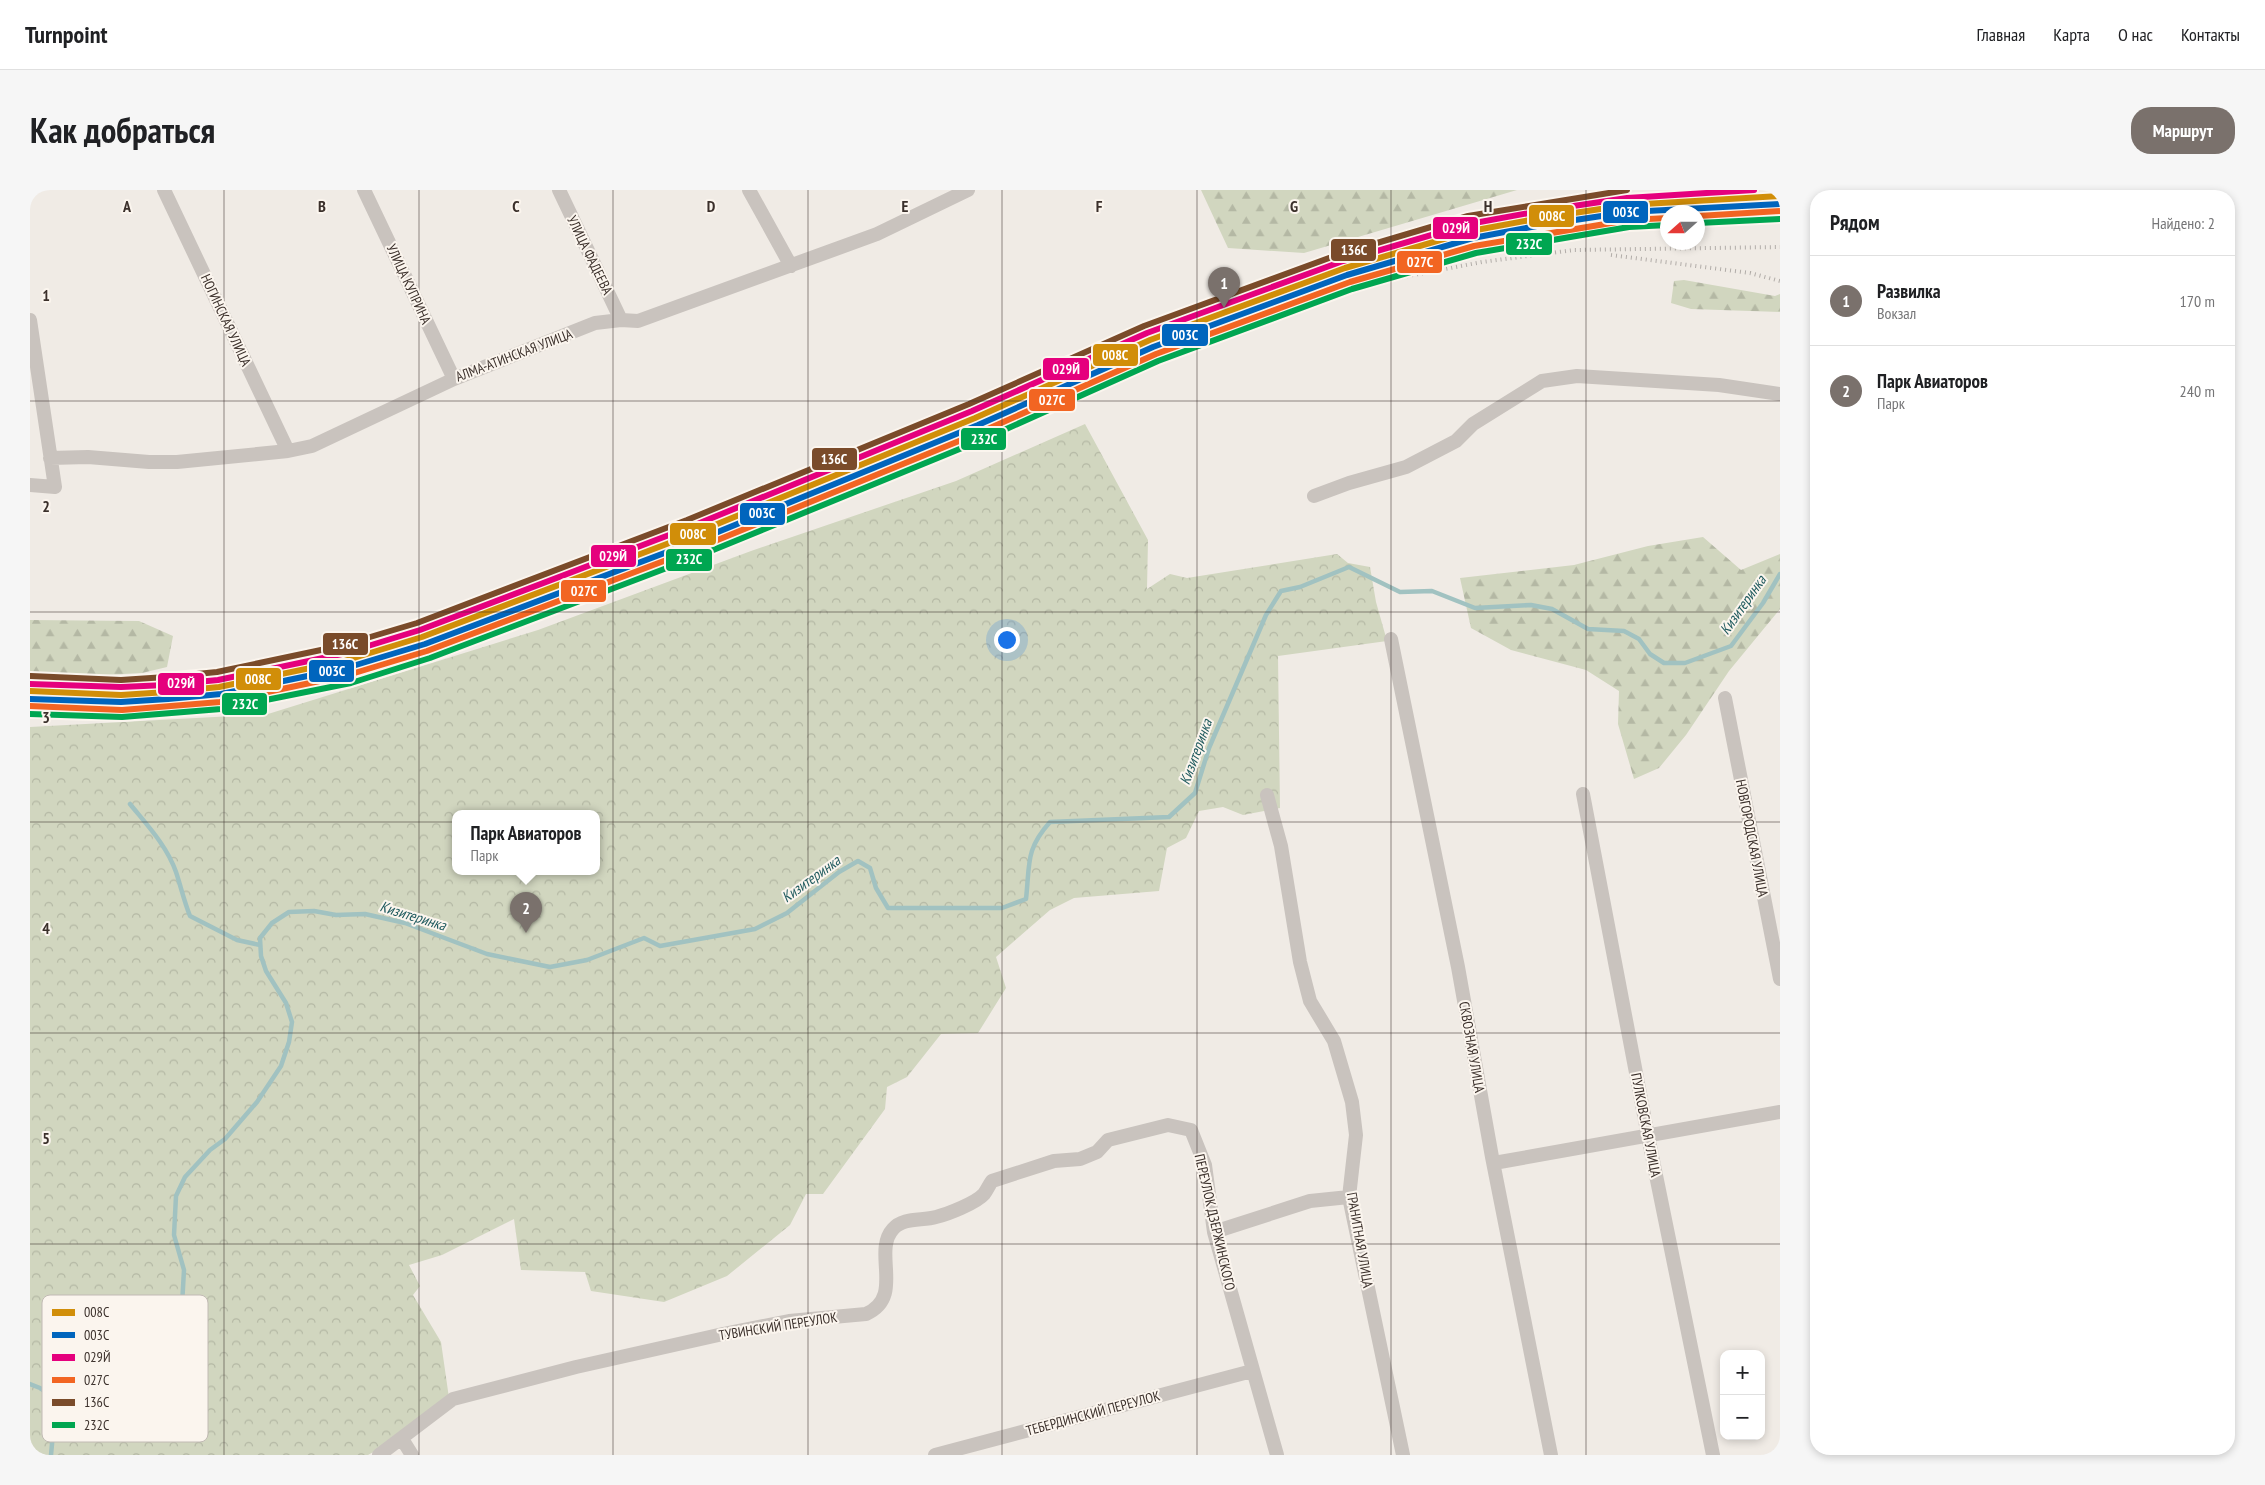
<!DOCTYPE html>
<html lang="ru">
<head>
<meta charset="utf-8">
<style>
  :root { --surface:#fff; --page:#f6f6f6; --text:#202124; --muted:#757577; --line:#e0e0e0; --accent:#7a716c }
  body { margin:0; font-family:"PT Sans Narrow",sans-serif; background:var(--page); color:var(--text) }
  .controls { position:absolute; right:15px; bottom:15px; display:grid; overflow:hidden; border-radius:10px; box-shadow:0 2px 8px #0003 }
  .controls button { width:45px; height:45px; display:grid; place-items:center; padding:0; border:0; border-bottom:1px solid var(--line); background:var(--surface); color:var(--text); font:25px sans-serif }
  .compass { position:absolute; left:1630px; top:15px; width:45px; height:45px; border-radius:50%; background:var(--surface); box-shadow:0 2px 8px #0003; rotate:249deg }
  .you { position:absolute; left:976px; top:449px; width:18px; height:18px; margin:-12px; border:4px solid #fff; border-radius:50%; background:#1a73e8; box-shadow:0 0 0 8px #1a73e833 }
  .badge { display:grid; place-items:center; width:32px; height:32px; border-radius:50%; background:var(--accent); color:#fff; font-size:16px; font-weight:700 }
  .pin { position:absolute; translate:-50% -41px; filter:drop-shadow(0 1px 2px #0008) }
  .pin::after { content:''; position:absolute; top:26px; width:18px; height:15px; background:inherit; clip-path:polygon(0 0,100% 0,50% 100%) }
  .popup { position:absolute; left:422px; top:620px; width:148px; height:65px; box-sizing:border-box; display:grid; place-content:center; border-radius:10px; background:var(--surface); filter:drop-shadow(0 1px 4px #0005); font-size:16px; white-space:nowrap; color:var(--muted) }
  .popup b { font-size:19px; color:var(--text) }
  .popup::after { content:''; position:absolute; left:50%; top:100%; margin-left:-10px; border:10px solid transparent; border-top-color:var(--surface) }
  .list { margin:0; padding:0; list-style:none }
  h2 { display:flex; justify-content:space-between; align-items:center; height:65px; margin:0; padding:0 20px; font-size:21px }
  h2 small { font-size:16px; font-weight:400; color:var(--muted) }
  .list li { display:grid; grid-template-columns:32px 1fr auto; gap:15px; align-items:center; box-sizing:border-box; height:90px; padding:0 20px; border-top:1px solid var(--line) }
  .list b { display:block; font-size:19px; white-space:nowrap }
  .list p { margin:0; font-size:16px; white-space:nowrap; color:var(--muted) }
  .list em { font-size:16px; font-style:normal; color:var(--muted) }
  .map { position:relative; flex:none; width:1750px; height:1265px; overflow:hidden; border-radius:20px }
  header { display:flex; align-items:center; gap:30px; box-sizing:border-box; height:70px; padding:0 25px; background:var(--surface); border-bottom:1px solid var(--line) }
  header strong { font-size:24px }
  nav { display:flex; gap:28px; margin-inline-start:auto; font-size:18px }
  .intro { display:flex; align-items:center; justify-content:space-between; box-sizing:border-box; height:120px; padding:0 30px }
  h1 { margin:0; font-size:35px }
  .button { padding:12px 22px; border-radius:20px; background:var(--accent); color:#fff; font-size:18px; font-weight:700 }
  main { display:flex; gap:30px; padding:0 30px }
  aside { flex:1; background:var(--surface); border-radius:20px; box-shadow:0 2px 8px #0003 }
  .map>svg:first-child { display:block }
  .forest { fill:url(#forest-firs) }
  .park { fill:url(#park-crowns); fill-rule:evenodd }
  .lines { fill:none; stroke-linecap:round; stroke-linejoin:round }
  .stream { stroke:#a1c2c1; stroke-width:4.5 }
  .minor { stroke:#c9c3be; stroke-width:14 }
  .rail { stroke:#b1aca8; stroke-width:4; stroke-dasharray:1 4; stroke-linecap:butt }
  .rail-1-casing { stroke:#fbf5ee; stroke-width:10 }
  .rail-2-casing { stroke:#fbf5ee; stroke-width:10 }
  .rail-3-casing { stroke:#fbf5ee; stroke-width:10 }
  .rail-4-casing { stroke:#fbf5ee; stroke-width:10 }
  .rail-5-casing { stroke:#fbf5ee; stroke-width:10 }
  .rail-6-casing { stroke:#fbf5ee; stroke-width:10 }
  .rail-1 { stroke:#d18e09; stroke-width:6 }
  .rail-2 { stroke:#0065bd; stroke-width:6 }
  .rail-3 { stroke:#e5007d; stroke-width:6 }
  .rail-4 { stroke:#f26522; stroke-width:6 }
  .rail-5 { stroke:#7a4b2a; stroke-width:6 }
  .rail-6 { stroke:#00a651; stroke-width:6 }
  .grid { fill:none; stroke:#3b302b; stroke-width:1; stroke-opacity:0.55 }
  .labels { text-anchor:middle; stroke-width:4; stroke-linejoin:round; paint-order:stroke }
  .street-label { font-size:14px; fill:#3b302b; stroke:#fbf5ee }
  .water-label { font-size:15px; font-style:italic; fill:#1f5a5e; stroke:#fbf5ee }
  .key { fill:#fbf5ee; stroke:#c1bab4; stroke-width:1 }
  .key-label { font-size:14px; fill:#3b302b }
  .grid-label { font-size:16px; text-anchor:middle; font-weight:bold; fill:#3b302b; stroke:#fbf5ee; stroke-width:4; stroke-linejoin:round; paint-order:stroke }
  .line-badge { stroke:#fbf5ee; stroke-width:2 }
  .badge-label { font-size:14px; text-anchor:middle; font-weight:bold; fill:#fff }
</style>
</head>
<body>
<header>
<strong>Turnpoint</strong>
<nav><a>Главная</a><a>Карта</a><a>О нас</a><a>Контакты</a></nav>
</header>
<div class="intro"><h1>Как добраться</h1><a class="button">Маршрут</a></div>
<main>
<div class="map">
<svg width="1750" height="1265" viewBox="0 0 1750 1265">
  <defs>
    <pattern id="forest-firs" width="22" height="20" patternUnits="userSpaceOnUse" patternTransform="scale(1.25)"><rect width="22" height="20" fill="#d1d6bf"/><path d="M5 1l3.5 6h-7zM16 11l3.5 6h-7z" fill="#b4b8a4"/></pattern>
    <pattern id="park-crowns" width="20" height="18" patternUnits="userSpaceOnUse" patternTransform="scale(1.25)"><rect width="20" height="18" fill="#d1d6bf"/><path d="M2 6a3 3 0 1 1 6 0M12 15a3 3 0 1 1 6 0" fill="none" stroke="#b4b8a4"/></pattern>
  </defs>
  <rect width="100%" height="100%" fill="#f0ebe5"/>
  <!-- forest -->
  <path class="forest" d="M1171,0H1487L1274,63L1198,58Z
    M1654,90L1745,106L1750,104V122L1661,119L1641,113L1644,91Z
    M1673,347L1711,380L1750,364V419L1699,481L1656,545L1629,578L1604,589L1588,534L1589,501L1556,480L1481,460L1441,438L1430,388L1544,375L1618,356Z
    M0,430L109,431L143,446L137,477L112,483L0,489Z"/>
  <!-- park -->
  <path class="park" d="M1055,234L1118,350L1117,399L1140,384L1157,388L1307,364L1318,373L1340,377L1346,412L1357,451L1248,466L1250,618L1213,625L1193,617L1169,621L1156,648L1137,658L1129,701L1044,708L1020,720L966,767L976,798L948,843L911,844L877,887L857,897L855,919L793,1004H776L760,1035L697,1086L634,1112L561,1101L555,1082L491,1080L484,1029L412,1065L379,1075L390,1096L383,1105L411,1152L419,1208L370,1247L338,1265H0V537L238,524L508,440L721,361L926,291ZM426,624H566V682H426Z"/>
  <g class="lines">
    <!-- stream -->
    <path class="stream" d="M100,614C117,635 137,656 146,682C151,697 154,711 160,726L207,750L230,755
      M0,1194L10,1198L76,1247L87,1243L102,1204L94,1178L99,1161L109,1146L126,1135L143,1129L152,1115L154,1080L144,1045L146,1006L155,987L180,960L195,949L227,912L251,876L259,852L262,832L256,813L236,781L231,766L230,748L242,733L259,722L284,721L306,725L335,724L375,733L457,764L520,777L557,770L614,748L630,756L725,739L757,723L809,682L828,671L840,678L846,698L858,718H972L996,709C1000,674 995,660 1020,632L1139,627L1165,603L1179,558L1236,425L1251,401L1270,397L1319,377L1370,402L1402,401L1445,418L1501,415L1522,419L1558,439L1594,441L1609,449L1620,464L1634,473H1655L1701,456L1733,413L1750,384
      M21,1265L23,1243L44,1225"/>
    <!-- minor -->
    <path class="minor" d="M134,0L258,261
      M334,0L424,189
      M529,0L591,130
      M719,0L761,76
      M0,130L25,297L0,295
      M20,268L58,267L119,272H147L258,261L282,256L424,189L565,133L591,130L608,131L847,44L938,0
      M1284,306L1319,293L1376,277L1426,251L1443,234L1512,191L1547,186L1689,195L1750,204
      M1361,449L1428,777L1462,967L1521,1265
      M1695,508L1750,789
      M1553,604L1618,946L1683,1265
      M1237,605L1251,656L1270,772L1280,811L1304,851L1322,912L1326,945L1319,1007L1373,1265
      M1464,973L1750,922
      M1184,1042L1280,1011L1319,1007
      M372,1249L382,1265
      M349,1265L423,1209L546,1177L693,1144L759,1131L836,1124C875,1107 842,1062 863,1039C873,1027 892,1031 906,1027C918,1024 946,1013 954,1004C957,1000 959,995 962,991L1024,971L1050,969L1067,962L1078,950L1138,935L1161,940L1175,975L1184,1042L1247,1265
      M905,1265L1222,1181"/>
    <!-- rail -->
    <path class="rail" d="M1581,65L1720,83L1750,91
      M945,228L1255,119L1352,91L1452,72L1544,60L1750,57"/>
    <defs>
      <path id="rail-1" d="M0,501L91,505L137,502L189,497L314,471L392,447L663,344L945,228L1120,150L1315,78L1441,41L1511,28L1597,15L1750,6"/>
      <path id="rail-2" d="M0,509L91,512L138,509L191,504L316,478L395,454L666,351L948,235L1123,157L1317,85L1443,48L1512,35L1598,22L1750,14"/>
      <path id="rail-3" d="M0,494L91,497L136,495L188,490L312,464L390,440L660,337L942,221L1117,143L1313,71L1439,34L1510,21L1597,8L1724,0"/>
      <path id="rail-4" d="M1668,26L1750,21
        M0,516L92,520L190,512L318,485L397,461L668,358L951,242L1126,164L1320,92L1444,56L1599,30L1638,28"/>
      <path id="rail-5" d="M1,486L91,490L136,487L187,482L310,456L387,433L657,330L939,214L1114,136L1310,64L1438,26L1597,0"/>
      <path id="rail-6" d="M1668,33L1750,29
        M0,524L92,527L191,519L321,493L400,468L671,365L954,249L1128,171L1322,99L1446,63L1599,37L1638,35"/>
    </defs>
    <!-- rail-1 casing -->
    <use href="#rail-1" class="rail-1-casing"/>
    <!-- rail-2 casing -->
    <use href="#rail-2" class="rail-2-casing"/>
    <!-- rail-3 casing -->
    <use href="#rail-3" class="rail-3-casing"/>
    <!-- rail-4 casing -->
    <use href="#rail-4" class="rail-4-casing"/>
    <!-- rail-5 casing -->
    <use href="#rail-5" class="rail-5-casing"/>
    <!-- rail-6 casing -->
    <use href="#rail-6" class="rail-6-casing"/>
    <!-- rail-1 -->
    <use href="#rail-1" class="rail-1"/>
    <!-- rail-2 -->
    <use href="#rail-2" class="rail-2"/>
    <!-- rail-3 -->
    <use href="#rail-3" class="rail-3"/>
    <!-- rail-4 -->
    <use href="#rail-4" class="rail-4"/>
    <!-- rail-5 -->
    <use href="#rail-5" class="rail-5"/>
    <!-- rail-6 -->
    <use href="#rail-6" class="rail-6"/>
  </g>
  <!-- grid -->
  <path class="grid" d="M194,0V1265M389,0V1265M583,0V1265M778,0V1265M972,0V1265M1167,0V1265M1361,0V1265M1556,0V1265M0,211H1750M0,422H1750M0,632H1750M0,843H1750M0,1054H1750"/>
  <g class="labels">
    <!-- street labels -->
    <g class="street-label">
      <text transform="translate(560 65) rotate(64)" y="5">УЛИЦА ФАДЕЕВА</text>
      <text transform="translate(379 94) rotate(65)" y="5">УЛИЦА КУПРИНА</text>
      <text transform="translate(196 130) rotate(65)" y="5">НОГИНСКАЯ УЛИЦА</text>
      <text transform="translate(484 165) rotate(-21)" y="5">АЛМА-АТИНСКАЯ УЛИЦА</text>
      <text transform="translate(1722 648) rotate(79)" y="5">НОВГОРОДСКАЯ УЛИЦА</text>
      <text transform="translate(1442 857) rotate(80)" y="5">СКВОЗНАЯ УЛИЦА</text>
      <text transform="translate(1616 935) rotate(79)" y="5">ПУЛКОВСКАЯ УЛИЦА</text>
      <text transform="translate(1185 1032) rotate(77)" y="5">ПЕРЕУЛОК ДЗЕРЖИНСКОГО</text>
      <text transform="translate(1330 1050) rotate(80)" y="5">ГРАНИТНАЯ УЛИЦА</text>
      <text transform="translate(748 1136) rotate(-9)" y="5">ТУВИНСКИЙ ПЕРЕУЛОК</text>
      <text transform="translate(1063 1223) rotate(-15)" y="5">ТЕБЕРДИНСКИЙ ПЕРЕУЛОК</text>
    </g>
    <!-- water labels -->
    <g class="water-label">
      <text transform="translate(1713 415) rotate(-55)" y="5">Кизитеринка</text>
      <text transform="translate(1166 562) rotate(-70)" y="5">Кизитеринка</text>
      <text transform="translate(781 689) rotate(-36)" y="5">Кизитеринка</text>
      <text transform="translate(383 726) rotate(17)" y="5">Кизитеринка</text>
    </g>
  </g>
  <!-- legend -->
  <rect x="12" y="1105" width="166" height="147" rx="8" class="key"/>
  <rect x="22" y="1119" width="23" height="7" fill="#d18e09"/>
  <rect x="22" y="1142" width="23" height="6" fill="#0065bd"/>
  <rect x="22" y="1164" width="23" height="7" fill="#e5007d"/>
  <rect x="22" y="1187" width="23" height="6" fill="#f26522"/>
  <rect x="22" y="1209" width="23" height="7" fill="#7a4b2a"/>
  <rect x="22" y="1232" width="23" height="6" fill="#00a651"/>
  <g class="key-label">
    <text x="54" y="1127">008С</text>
    <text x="54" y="1150">003С</text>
    <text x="54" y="1172">029Й</text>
    <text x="54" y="1195">027С</text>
    <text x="54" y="1217">136С</text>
    <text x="54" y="1240">232C</text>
  </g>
  <g class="grid-label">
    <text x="97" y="22">A</text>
    <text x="292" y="22">B</text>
    <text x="486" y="22">C</text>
    <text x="681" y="22">D</text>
    <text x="875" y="22">E</text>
    <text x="1069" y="22">F</text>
    <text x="1264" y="22">G</text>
    <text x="1458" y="22">H</text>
    <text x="16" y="111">1</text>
    <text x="16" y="322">2</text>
    <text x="16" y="533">3</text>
    <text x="16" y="744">4</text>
    <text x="16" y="954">5</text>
  </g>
  <g class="line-badge">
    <rect x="1572" y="10" width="47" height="24" rx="5" fill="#0065bd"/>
    <rect x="1498" y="14" width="47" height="24" rx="5" fill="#d18e09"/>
    <rect x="1402" y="26" width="47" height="24" rx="5" fill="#e5007d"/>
    <rect x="1475" y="42" width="48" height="24" rx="5" fill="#00a651"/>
    <rect x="1300" y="48" width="47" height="24" rx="5" fill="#7a4b2a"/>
    <rect x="1366" y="60" width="47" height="24" rx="5" fill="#f26522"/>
    <rect x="1131" y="133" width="48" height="24" rx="5" fill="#0065bd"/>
    <rect x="1062" y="153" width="47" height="24" rx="5" fill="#d18e09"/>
    <rect x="1012" y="167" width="48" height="24" rx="5" fill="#e5007d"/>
    <rect x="998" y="198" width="48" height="24" rx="5" fill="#f26522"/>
    <rect x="930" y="237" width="47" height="24" rx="5" fill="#00a651"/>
    <rect x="781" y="257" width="47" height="24" rx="5" fill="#7a4b2a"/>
    <rect x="709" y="312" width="47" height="24" rx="5" fill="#0065bd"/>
    <rect x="639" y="332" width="48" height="24" rx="5" fill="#d18e09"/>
    <rect x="560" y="354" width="47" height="24" rx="5" fill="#e5007d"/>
    <rect x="635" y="358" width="48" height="24" rx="5" fill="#00a651"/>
    <rect x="530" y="389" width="47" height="24" rx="5" fill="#f26522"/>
    <rect x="292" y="442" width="47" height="24" rx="5" fill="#7a4b2a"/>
    <rect x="278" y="469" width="47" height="24" rx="5" fill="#0065bd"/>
    <rect x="205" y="477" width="47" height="24" rx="5" fill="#d18e09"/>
    <rect x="127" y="482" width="48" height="24" rx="5" fill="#e5007d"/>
    <rect x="191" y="502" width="47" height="24" rx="5" fill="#00a651"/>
  </g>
  <g class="badge-label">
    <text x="1596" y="27">003С</text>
    <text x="1522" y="31">008С</text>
    <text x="1426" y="43">029Й</text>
    <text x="1499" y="59">232C</text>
    <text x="1324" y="65">136С</text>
    <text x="1390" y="77">027С</text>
    <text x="1155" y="150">003С</text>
    <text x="1085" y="170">008С</text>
    <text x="1036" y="184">029Й</text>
    <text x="1022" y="215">027С</text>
    <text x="954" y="254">232C</text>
    <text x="804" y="274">136С</text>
    <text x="732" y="328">003С</text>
    <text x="663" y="349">008С</text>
    <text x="583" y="371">029Й</text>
    <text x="659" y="374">232C</text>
    <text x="554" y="406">027С</text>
    <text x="315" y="459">136С</text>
    <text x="302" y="486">003С</text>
    <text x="228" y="494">008С</text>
    <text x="151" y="498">029Й</text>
    <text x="215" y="519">232C</text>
  </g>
</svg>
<div class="controls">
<button>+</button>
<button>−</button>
</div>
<svg class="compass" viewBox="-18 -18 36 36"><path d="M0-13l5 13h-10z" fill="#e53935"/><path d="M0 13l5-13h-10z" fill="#757577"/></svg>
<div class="you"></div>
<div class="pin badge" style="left:1194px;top:118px">1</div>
<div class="pin badge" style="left:496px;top:743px">2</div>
<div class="popup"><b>Парк Авиаторов</b>Парк</div>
</div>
<aside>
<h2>Рядом<small>Найдено: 2</small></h2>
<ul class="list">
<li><span class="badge">1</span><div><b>Развилка</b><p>Вокзал</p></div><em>170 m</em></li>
<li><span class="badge">2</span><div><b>Парк Авиаторов</b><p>Парк</p></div><em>240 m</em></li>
</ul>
</aside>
</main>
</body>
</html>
